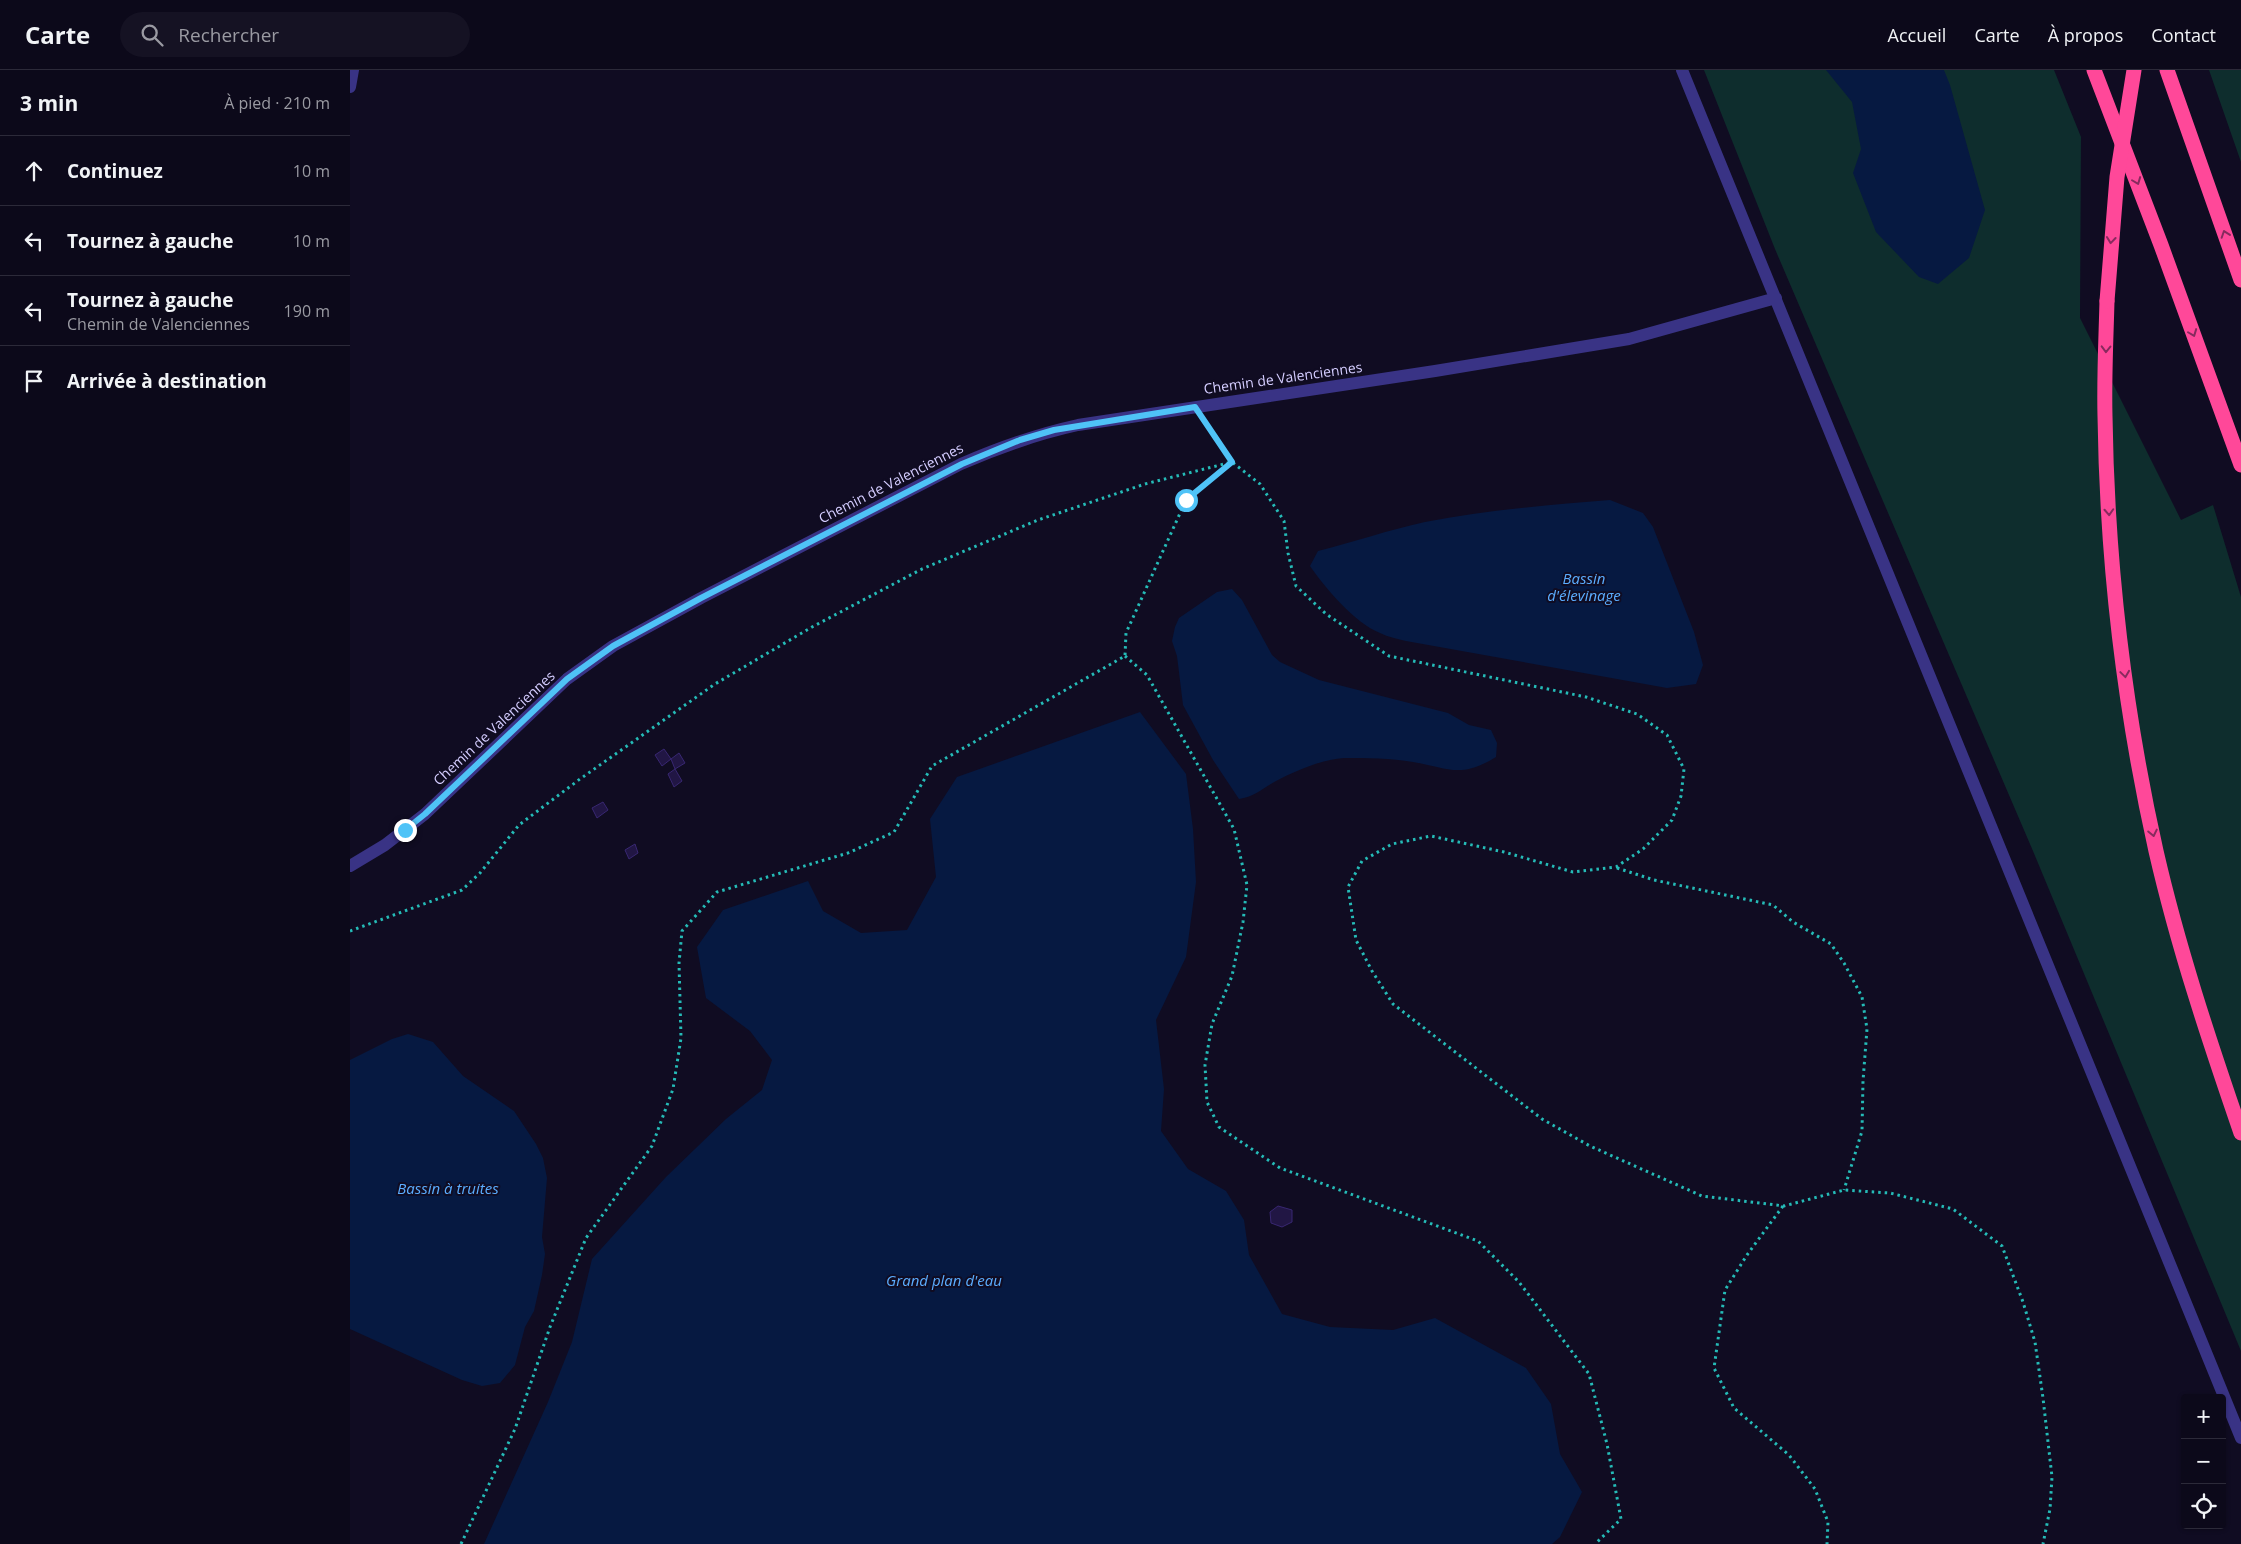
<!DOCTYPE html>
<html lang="fr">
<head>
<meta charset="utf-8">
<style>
  :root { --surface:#0c091a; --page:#151223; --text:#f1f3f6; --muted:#9a9aa2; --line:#2c2a39 }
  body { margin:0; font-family:"Open Sans",sans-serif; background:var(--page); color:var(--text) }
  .controls { position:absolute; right:15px; bottom:15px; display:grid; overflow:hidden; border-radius:5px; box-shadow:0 1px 4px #0004 }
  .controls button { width:45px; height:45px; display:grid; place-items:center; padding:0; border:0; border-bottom:1px solid var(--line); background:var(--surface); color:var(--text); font:25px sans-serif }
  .stop { position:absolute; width:15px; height:15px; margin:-11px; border:4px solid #4fc3f7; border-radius:50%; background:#fff }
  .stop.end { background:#4fc3f7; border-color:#fff; box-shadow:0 1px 5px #0008 }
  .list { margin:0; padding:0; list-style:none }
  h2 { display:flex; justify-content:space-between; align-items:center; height:65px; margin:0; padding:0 20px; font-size:21px }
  h2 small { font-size:16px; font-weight:400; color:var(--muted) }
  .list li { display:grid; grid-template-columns:32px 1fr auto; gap:15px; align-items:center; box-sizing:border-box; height:70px; padding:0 20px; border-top:1px solid var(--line) }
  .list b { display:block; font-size:19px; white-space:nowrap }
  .list p { margin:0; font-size:16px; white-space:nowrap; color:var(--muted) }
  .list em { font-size:16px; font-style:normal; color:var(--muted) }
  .icon { flex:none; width:28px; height:28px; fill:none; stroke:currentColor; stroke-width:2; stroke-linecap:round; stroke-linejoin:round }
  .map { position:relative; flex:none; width:1891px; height:1474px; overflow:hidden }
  header { display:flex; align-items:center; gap:30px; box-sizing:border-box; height:70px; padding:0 25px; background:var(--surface); border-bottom:1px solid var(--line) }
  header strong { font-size:24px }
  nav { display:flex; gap:28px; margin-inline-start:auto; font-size:18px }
  .search { width:350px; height:45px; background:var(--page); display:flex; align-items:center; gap:12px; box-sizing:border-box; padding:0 18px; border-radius:28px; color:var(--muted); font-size:19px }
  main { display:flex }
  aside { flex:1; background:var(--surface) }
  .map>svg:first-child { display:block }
  .green { fill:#0e2d2d }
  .water { fill:#061941 }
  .building { fill:#211644; stroke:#382772 }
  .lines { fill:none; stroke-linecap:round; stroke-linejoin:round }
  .path { stroke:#25bbb7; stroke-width:3; stroke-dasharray:2.5 4; stroke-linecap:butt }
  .minor { stroke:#393385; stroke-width:12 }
  .highway { stroke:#ff4899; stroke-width:15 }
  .highway-bridge { stroke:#ff4899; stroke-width:15 }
  .oneway { stroke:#882a5e }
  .route { stroke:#4fc3f7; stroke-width:6 }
  .labels { text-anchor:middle; stroke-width:4; stroke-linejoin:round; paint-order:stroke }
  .street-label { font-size:14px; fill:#d4cdff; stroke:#100c22 }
  .water-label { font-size:15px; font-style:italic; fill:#5badff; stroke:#100c22 }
</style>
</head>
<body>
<header>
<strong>Carte</strong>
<div class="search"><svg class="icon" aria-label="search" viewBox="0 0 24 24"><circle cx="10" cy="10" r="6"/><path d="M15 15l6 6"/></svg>Rechercher</div>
<nav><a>Accueil</a><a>Carte</a><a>À propos</a><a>Contact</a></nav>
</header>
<main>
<aside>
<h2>3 min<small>À pied · 210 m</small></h2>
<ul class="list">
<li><svg class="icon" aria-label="ahead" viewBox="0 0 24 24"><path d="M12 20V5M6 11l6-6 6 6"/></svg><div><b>Continuez</b></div><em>10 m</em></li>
<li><svg class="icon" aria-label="left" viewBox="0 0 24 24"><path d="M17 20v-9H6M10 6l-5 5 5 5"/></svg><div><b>Tournez à gauche</b></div><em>10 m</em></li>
<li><svg class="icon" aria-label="left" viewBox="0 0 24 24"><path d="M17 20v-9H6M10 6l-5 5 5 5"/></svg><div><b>Tournez à gauche</b><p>Chemin de Valenciennes</p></div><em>190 m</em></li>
<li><svg class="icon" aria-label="arrive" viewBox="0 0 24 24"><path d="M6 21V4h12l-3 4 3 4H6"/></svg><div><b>Arrivée à destination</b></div></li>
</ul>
</aside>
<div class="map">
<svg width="1891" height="1474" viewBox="0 0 1891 1474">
  <rect width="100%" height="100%" fill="#100c22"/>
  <!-- green -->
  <path class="green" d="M1354,0H1704L1731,67L1730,248L1831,450L1863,435L1891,527V1281L1683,781L1425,179Z
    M1859,0H1891V92Z"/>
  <!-- water -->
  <path class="water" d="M1476,0H1594L1600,15L1635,140L1619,188L1588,214L1569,207L1526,162L1503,103L1511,79L1502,32Z
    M1260,430L1293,443L1303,457L1344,562L1353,595L1346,614L1317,618L1056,571C1048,569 1038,567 1030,563C1005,553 975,518 960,496L968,481C1004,472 1038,460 1075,452C1136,440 1198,435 1260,430Z
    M882,519L892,530L922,585L930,592L969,610L1098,643L1119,655L1141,660L1147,673L1146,687C1110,709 1099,698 1063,692C1041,688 1016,688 994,688C973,689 945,701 926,711C913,718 904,727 889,729L863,690L833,635L827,586L822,571L825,557L829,548L867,522Z
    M790,642L836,704L843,759L846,812L836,887L806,950L814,1019L811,1061L838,1099L876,1121L894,1150L899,1185L932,1244L980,1257L1043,1260L1085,1248L1176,1298L1201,1334L1210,1384L1232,1422L1210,1467L1202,1474H134L198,1332L222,1272L242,1189L316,1107L376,1049L412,1020L422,990L400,961L356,928L347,877L373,840L458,811L473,841L511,863L557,860L586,807L580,749L607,707Z
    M58,964L83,972L113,1006L164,1041L186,1074L193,1088L197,1108L192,1167L195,1184L192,1205L184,1241L175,1257L165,1295L150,1313L132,1316L112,1310L0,1259V990L42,969Z"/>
  <!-- building -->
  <path class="building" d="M314,679L321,689L312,696L305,685Z
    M329,683L335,693L325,699L321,689Z
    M325,699L332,711L324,717L318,704Z
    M253,732L258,740L247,748L242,738Z
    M285,774L288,783L279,789L275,780Z
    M928,1136L942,1140V1152L932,1157L921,1153L920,1142Z"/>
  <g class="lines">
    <!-- path -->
    <path class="path" d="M775,586L797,605L884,759L897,815L893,852L882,906L862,954L855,995L857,1032L869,1057L930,1098L1128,1171L1169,1212L1239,1304L1257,1374L1271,1449L1245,1474
      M1267,798L1304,810L1423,835L1443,852L1481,874L1494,893L1512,927L1517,959L1513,1011L1512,1061L1494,1120
      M0,861L112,820L130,803L169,755L230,709L365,614L462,557L572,499L688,450L795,414L882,392L910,414L934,451L938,483L946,516L976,544L1039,586L1236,627L1287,644L1317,665L1334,699L1331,726L1322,750L1293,779L1266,797L1223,802L1154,782L1081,766L1042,774L1012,791L998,817L1006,870L1022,901L1043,934L1192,1049L1240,1076L1352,1126L1434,1136L1494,1120L1540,1123L1603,1139L1652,1176L1673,1232L1685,1272L1693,1328L1702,1407L1700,1439L1693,1474
      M1433,1136L1397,1185L1375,1220L1364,1298L1384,1338L1439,1385L1465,1419L1478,1452L1477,1474
      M111,1474L165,1359L200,1257L236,1168L302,1076L323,1019L331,968L329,893L332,861L367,822L498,783L544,762L582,696L775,586L776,563L836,430L882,392L859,358"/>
    <!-- minor -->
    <path class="minor" d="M1332,0L1891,1368
      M0,17L3,0
      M0,796L35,775L75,744L217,609L263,576L351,528L611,394C650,377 687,364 728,355L1085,301L1279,269L1426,228"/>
    <!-- highway -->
    <path class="highway" d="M1744,0L1811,175L1891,395
      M1817,0L1891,210
      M1757,231C1756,269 1754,308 1755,346C1757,492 1774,638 1806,781C1828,877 1859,970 1891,1063"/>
    <!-- highway-bridge -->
    <path class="highway-bridge" d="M1757,231L1767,107L1784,0"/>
  </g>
  <!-- one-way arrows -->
  <defs><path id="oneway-chevron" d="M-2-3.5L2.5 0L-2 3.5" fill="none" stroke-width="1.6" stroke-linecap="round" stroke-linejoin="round" transform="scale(1.25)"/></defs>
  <g class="oneway">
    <use href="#oneway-chevron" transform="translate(1787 111) rotate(69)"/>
    <use href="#oneway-chevron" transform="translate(1875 164) rotate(-109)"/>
    <use href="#oneway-chevron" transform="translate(1761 170) rotate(96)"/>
    <use href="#oneway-chevron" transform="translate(1843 263) rotate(69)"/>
    <use href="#oneway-chevron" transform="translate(1756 279) rotate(91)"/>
    <use href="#oneway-chevron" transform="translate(1759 442) rotate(87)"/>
    <use href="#oneway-chevron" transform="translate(1775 604) rotate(82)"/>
    <use href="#oneway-chevron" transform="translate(1803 763) rotate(78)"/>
  </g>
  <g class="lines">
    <!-- route -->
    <path class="route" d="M55,760L75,744L217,609L263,576L351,528L612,394L670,370L704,360L845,337L882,392L836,430"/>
  </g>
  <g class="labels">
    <!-- street labels -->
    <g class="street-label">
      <text transform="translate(933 308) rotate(-8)" y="5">Chemin de Valenciennes</text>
      <text transform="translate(541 413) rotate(-27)" y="5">Chemin de Valenciennes</text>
      <text transform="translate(144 658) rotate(-43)" y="5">Chemin de Valenciennes</text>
    </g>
    <!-- water labels -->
    <g class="water-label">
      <text x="1234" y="514">Bassin<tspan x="1234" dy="17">d'élevinage</tspan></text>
      <text x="98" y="1124">Bassin à truites</text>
      <text x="594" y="1216">Grand plan d'eau</text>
    </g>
  </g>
</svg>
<div class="controls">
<button>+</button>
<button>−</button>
<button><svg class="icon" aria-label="locate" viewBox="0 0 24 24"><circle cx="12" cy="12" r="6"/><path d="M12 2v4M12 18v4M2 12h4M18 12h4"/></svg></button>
</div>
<div class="stop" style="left:836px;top:430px"></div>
<div class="stop end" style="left:55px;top:760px"></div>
</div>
</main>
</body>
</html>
